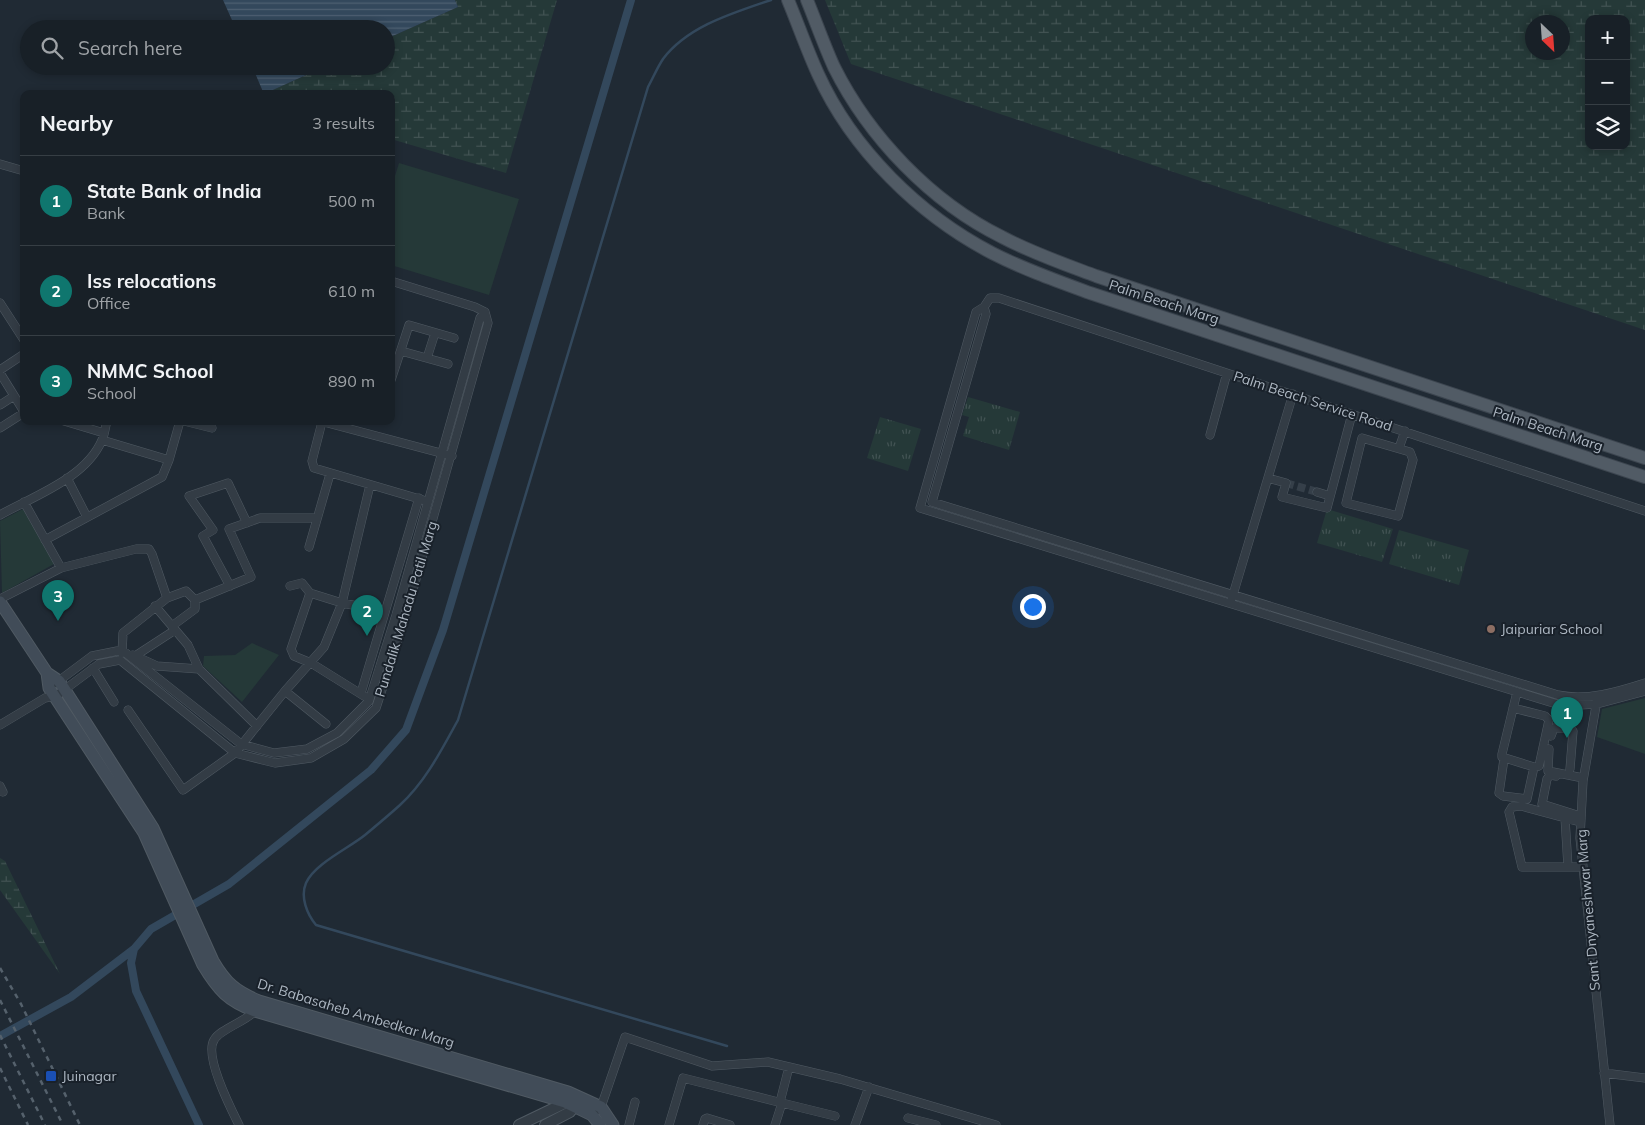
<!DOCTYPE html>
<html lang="en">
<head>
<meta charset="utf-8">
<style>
  :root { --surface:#182027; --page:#21282f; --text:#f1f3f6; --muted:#9fa3a7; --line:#363e44; --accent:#0f766e }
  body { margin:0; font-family:Mulish,sans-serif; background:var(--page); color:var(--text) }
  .controls { position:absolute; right:15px; top:15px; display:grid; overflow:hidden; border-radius:10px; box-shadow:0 2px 8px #0003 }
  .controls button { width:45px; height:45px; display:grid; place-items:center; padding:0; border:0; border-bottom:1px solid var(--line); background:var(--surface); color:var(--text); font:25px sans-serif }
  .compass { position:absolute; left:1525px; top:15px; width:45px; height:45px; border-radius:50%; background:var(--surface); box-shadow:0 2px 8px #0003; rotate:155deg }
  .you { position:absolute; left:1032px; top:606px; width:18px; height:18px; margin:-12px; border:4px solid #fff; border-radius:50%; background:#1a73e8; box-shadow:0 0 0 8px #1a73e833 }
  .badge { display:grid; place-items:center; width:32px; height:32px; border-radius:50%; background:var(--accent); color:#fff; font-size:16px; font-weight:700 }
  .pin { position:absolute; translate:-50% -41px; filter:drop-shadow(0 1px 2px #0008) }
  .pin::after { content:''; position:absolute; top:26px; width:18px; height:15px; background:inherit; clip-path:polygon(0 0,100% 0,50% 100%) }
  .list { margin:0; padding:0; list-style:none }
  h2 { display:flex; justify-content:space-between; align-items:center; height:65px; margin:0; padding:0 20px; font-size:21px }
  h2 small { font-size:16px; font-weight:400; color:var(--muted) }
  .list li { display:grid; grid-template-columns:32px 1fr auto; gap:15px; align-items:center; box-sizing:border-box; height:90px; padding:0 20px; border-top:1px solid var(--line) }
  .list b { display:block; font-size:19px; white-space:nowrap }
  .list p { margin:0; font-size:16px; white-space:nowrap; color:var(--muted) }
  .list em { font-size:16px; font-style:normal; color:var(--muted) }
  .icon { flex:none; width:28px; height:28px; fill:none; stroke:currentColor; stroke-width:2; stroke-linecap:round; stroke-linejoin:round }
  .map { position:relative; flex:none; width:1645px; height:1125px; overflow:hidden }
  .search { position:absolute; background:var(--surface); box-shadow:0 2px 8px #0003; left:20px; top:20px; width:375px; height:55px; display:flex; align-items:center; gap:12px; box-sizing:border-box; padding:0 18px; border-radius:28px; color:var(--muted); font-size:19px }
  .panel { position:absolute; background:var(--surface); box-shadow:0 2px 8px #0003; left:20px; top:90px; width:375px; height:335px; border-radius:10px }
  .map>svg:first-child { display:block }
  .grass { fill:url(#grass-tufts) }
  .wetland { fill:url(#wetland-marsh); fill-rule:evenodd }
  .park { fill:#253938 }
  .water { fill:url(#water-rules) }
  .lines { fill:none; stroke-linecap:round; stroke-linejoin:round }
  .stream { stroke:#33485c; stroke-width:2.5 }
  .canal { stroke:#33485c; stroke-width:8 }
  .minor-tunnel { stroke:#353f49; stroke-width:8; stroke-dasharray:8 4; stroke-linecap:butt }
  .minor-casing { stroke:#505a63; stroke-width:9 }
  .tertiary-casing { stroke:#505a63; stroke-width:12 }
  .secondary-casing { stroke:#505a63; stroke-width:13 }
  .primary-casing { stroke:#3c454f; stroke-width:14 }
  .minor { stroke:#333c45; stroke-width:8 }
  .tertiary { stroke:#333c45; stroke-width:10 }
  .secondary { stroke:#414c58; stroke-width:11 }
  .primary { stroke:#515b65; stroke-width:12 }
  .rail { stroke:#55616c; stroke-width:2.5; stroke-dasharray:5 5; stroke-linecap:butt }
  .education-dot { fill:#8d6e63; stroke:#19212a; stroke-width:2 }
  .transit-dot { fill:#1a4fb4; stroke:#19212a; stroke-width:2 }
  .labels { text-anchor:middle; stroke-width:4; stroke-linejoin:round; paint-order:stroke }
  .street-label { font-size:14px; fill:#adb7c2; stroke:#19212a }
  .poi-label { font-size:14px; fill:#adb7c2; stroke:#19212a; text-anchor:start }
</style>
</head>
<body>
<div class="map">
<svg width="1645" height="1125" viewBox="0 0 1645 1125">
  <defs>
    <pattern id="grass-tufts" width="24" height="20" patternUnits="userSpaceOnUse" patternTransform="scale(1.25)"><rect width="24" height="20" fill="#253938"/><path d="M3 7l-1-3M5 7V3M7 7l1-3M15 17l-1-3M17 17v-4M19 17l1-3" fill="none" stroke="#425353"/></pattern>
    <pattern id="wetland-marsh" width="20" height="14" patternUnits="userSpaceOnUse" patternTransform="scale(1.25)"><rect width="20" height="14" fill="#253938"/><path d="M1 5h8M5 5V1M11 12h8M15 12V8" fill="none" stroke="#425353"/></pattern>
    <pattern id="water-rules" width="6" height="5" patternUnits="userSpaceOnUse" patternTransform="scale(1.25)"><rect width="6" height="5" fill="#33485c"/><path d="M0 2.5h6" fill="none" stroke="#4e6072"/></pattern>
  </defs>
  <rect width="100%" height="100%" fill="#202a34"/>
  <!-- grass -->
  <path class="grass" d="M968,397L1020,412L1009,450L963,436L969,417L962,415Z
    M880,417L921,429L908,471L867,458Z
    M1327,509L1393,529L1382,562L1317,543Z
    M1399,530L1469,550L1459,585L1389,564Z"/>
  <!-- wetland -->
  <path class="wetland" d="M455,0H557L506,173L391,139V94H264L326,66H386V39L458,7Z
    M825,0H1645V330L851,64ZM1589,19H1626V146H1589ZM1562,22V52H1532V22Z
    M0,858L5,861L60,974L0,890Z"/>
  <!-- park -->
  <path class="park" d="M399,163L519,199L489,295L391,265V189Z
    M23,509L54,564L2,593L0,521Z
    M252,643L279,655L242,702L203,666L204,656L235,655Z
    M1645,698V754L1597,737L1602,709Z"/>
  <!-- water -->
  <path class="water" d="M223,0H455L458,7L386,39V29H236Z
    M252,66H326L264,94Z"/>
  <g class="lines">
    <!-- stream -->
    <path class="stream" d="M727,1046L316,925C307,914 300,897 306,883C314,864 349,848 365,835C377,825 389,815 400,805C426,781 442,749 458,720L648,87C653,78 657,68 663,59C688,26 733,13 771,0"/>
    <!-- canal -->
    <path class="canal" d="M0,1036L71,997L134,949
      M199,1125L136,991L131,963L134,949L151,929L229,884L371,770L406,730L443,630L631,0"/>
    <!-- minor-tunnel -->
    <path class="minor-tunnel" d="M1286,483L1317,492"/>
    <defs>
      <path id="minor" d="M0,164L24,171
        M391,281L475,307L485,312
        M0,303L24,340
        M984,307L990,298H999L1645,511
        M401,351L448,364
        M427,358L435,333
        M0,370L24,354
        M0,373L23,410L22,414L0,428
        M391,380L409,325L454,338
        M0,405L14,396
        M64,421L104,433
        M184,421L212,428
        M320,421L452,456
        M322,422L312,461L314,468L423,500
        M1210,435L1227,373
        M1362,438L1410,452L1413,460L1398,516L1346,503Z
        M102,440L169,460
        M1399,448L1405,431
        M67,478L87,517
        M1268,478L1286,483L1282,497L1327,508L1352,414
        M1317,492L1330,496
        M24,502L61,568
        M0,515C34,496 86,478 102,440C105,434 105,427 107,421
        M45,540L162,477L169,460L180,421
        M309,547L330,474
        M230,586L203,536L213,530L189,496L228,483L247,523
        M290,586L302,583L310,593L342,603L384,611
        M310,593L291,649L294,656L311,663L364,696
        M167,598L186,591L195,600L251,577L229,529L260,518H317
        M1232,598L1293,394
        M0,599L61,568L136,549H149L152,554L167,598L123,633L122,653
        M155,606L188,645L199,669L257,726
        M172,626L195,609V600
        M133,655L157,666L199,669
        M135,656L175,630
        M93,668L114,702
        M56,683L92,656L122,650L241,744L274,753L307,749L337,733L369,701L396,615L480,318L485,312
        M1645,683C1617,692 1587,701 1558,695L932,502L986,314L984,307L976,312L920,508L1563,706L1597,704L1645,691
        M285,691L326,724
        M361,693L419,498
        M1597,700L1583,781L1580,838L1610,1125
        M1513,708L1545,716L1549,720L1539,766L1534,767L1502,757V754L1517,692
        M128,710L183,790L235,753L285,691L324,647L342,603L370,485
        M0,725L45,698L56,696L99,664L120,660L235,753L275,763L311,758L344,739L376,708L405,618L488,323L485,312
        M1551,736L1554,728H1569L1573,731L1570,769
        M1549,749L1548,771L1583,778
        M1504,759L1499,793L1503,796L1527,799L1534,767
        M1556,776L1550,775L1547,779L1542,804L1580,816
        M0,786L3,792
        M1565,818L1568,867
        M1580,822L1521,806L1512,807L1509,812L1522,867H1581
        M1604,1073L1645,1078
        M780,1102L789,1067
        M782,1103L835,1116
        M597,1110L601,1107L625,1037L712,1066L768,1062L840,1079L996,1125
        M908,1118L936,1125
        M239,1125C231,1109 204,1056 214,1040C220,1029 245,1022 255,1011
        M629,1125L635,1102
        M669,1125L683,1078L782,1103L775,1125
        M703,1125L705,1119L707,1118L730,1125
        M855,1125L869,1087"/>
      <path id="tertiary" d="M519,1125L569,1101
        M545,1125L570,1112L578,1102"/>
      <path id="secondary" d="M0,602L47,673L49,688L144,833L203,965C218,990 228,1001 255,1011L565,1102L592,1115L600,1125
        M47,673L59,681L65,690L153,828L213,961C226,983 235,991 259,1001L568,1092L601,1107L613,1125"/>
      <path id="primary" d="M788,0C798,24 807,50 818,74C852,149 919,215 992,253C1023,269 1057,281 1090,293L1645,477
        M807,0C816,22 824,45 834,67C869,137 931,202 1002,237C1032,253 1064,264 1096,276L1645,458"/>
    </defs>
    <!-- minor casing -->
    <use href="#minor" class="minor-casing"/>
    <!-- tertiary casing -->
    <use href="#tertiary" class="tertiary-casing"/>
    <!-- secondary casing -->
    <use href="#secondary" class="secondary-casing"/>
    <!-- primary casing -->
    <use href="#primary" class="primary-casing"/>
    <!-- minor -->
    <use href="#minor" class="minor"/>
    <!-- tertiary -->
    <use href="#tertiary" class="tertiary"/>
    <!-- secondary -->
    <use href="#secondary" class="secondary"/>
    <!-- primary -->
    <use href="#primary" class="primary"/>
    <!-- rail -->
    <path class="rail" d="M0,968L21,1004L80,1125
      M0,1000L63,1125
      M0,1035L45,1125
      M0,1068L28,1125"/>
  </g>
  <!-- markers -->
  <circle class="education-dot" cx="1491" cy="629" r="5"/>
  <rect class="transit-dot" x="45" y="1070" width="12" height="12" rx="2.5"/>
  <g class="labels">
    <!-- street labels -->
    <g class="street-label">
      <text transform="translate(1164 302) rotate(18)" y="5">Palm Beach Marg</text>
      <text transform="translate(1313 401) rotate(18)" y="5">Palm Beach Service Road</text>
      <text transform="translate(1548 429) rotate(18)" y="5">Palm Beach Marg</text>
      <text transform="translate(406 609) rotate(-73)" y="5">Pundalik Mahadu Patil Marg</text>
      <text transform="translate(1588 910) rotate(-95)" y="5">Sant Dnyaneshwar Marg</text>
      <text transform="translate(356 1013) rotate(17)" y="5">Dr. Babasaheb Ambedkar Marg</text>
    </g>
    <!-- poi labels -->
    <g class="poi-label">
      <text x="1501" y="634">Jaipuriar School</text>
      <text x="62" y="1081">Juinagar</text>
    </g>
  </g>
</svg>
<div class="controls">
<button>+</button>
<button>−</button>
<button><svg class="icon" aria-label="layers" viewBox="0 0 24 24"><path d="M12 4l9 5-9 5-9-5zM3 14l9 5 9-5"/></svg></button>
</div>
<svg class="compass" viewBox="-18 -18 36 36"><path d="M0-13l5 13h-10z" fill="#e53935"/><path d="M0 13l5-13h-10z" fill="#9fa3a7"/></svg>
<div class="you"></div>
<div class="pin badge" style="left:1567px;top:738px">1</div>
<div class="pin badge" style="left:367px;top:636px">2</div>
<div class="pin badge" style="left:58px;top:621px">3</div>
<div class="search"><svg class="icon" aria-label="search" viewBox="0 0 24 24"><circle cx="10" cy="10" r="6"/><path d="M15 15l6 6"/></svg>Search here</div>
<section class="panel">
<h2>Nearby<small>3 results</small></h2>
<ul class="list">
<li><span class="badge">1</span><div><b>State Bank of India</b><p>Bank</p></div><em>500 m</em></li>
<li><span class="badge">2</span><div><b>Iss relocations</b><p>Office</p></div><em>610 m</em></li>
<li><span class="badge">3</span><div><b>NMMC School</b><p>School</p></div><em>890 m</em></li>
</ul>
</section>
</div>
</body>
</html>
